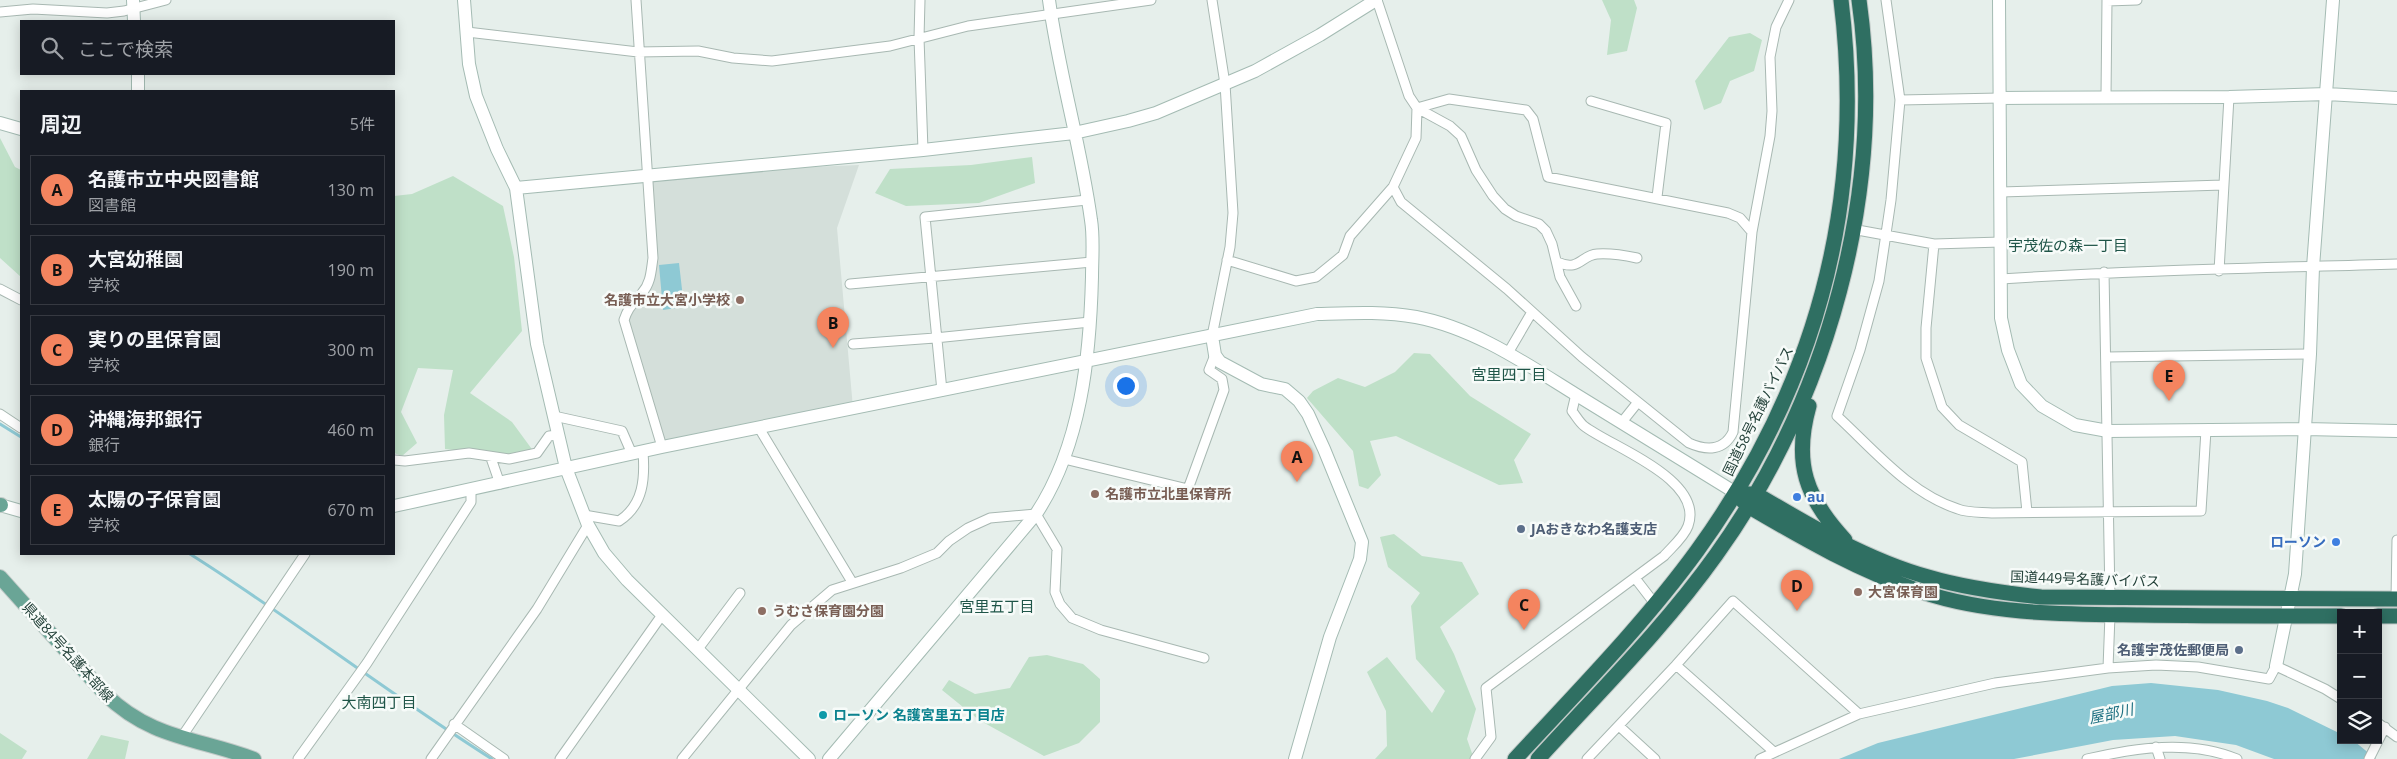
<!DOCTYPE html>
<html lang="ja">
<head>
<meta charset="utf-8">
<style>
  :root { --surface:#171b24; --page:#20242c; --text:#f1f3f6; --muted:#9ea1a6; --line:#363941; --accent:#f4845f }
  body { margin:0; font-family:"Open Sans","Noto Sans JP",sans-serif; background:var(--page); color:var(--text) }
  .controls { position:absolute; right:15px; bottom:15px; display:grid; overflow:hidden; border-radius:0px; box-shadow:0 2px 12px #0003 }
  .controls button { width:45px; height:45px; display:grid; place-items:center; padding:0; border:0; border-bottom:1px solid var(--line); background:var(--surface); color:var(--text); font:25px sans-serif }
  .you { position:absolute; left:1125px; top:385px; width:18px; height:18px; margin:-12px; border:4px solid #fff; border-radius:50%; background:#1a73e8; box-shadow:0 0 0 8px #1a73e833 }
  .badge { display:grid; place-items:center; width:32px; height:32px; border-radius:50%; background:var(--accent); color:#111; font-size:16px; font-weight:700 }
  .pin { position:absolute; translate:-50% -41px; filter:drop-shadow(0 1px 2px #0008) }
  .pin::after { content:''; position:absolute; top:26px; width:18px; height:15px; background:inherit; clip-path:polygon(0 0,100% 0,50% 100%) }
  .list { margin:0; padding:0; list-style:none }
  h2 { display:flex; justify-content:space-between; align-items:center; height:65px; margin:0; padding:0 20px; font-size:21px }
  h2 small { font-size:16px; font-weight:400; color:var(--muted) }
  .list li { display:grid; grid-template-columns:32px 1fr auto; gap:15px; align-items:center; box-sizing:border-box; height:70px; margin:0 10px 10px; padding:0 10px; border:1px solid var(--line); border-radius:0px }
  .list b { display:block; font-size:19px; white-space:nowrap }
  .list p { margin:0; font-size:16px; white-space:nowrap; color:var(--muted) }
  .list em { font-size:16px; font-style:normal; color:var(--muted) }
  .icon { flex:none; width:28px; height:28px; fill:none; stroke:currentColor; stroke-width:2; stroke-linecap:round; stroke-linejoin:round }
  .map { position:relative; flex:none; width:2397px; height:759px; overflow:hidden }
  .search { position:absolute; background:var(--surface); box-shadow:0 2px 12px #0003; left:20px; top:20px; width:375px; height:55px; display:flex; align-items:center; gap:12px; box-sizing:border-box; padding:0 18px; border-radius:0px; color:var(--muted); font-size:19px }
  .panel { position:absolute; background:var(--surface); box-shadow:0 2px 12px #0003; left:20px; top:90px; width:375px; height:465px; border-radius:0px }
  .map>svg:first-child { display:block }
  .built { fill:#d4dfda }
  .green { fill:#bfe0c8 }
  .water { fill:#8ec9d4 }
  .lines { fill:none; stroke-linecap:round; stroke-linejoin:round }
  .stream { stroke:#8ec9d4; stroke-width:3 }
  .street-casing { stroke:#a8b8b2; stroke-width:11 }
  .secondary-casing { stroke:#a4bbb3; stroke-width:14 }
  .primary-casing { stroke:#c2cac8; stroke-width:16 }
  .highway-casing { stroke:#c2cac8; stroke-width:17 }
  .street { stroke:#fff; stroke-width:9 }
  .secondary { stroke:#fff; stroke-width:12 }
  .primary { stroke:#6aa596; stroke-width:14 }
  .highway { stroke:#2f6f62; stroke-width:15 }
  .education-dot { fill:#8d6e63; stroke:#f7fbf9; stroke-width:2 }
  .shop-dot { fill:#3f7fe0; stroke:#f7fbf9; stroke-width:2 }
  .service-dot { fill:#5c6f8a; stroke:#f7fbf9; stroke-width:2 }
  .culture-dot { fill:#0f9aa8; stroke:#f7fbf9; stroke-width:2 }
  .labels { text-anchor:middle; stroke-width:5; stroke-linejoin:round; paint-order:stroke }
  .education-label { font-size:14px; font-weight:bold; fill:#785e54; stroke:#f7fbf9; text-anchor:start }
  .street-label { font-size:14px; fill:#24423a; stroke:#f7fbf9 }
  .shop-label { font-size:14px; font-weight:bold; fill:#366cbe; stroke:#f7fbf9; text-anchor:start }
  .service-label { font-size:14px; font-weight:bold; fill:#4e5e75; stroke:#f7fbf9; text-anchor:start }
  .culture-label { font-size:14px; font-weight:bold; fill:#0d838f; stroke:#f7fbf9; text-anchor:start }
  .neighbourhood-label { font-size:15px; fill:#1f5548; stroke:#f7fbf9 }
  .water-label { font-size:15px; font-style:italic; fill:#1c6f80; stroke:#f7fbf9 }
</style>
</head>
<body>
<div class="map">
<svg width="2397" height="759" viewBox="0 0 2397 759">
  <rect width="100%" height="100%" fill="#e6efeb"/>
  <!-- built -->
  <path class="built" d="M859,165L837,228L853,408L662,447L624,320L650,278L646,174Z"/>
  <!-- green -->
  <path class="green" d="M1602,0H1634L1637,8L1627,51L1607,55L1611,20Z
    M1750,33L1762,40L1754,71L1730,81L1721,103L1704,110L1695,81L1729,37Z
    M0,138L15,167L21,170V277L0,258Z
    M1032,157L1035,183L979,203L906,206L875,193L890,169L971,165Z
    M453,176L503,206L514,257L522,331L470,393L512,422L534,452L518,457L445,449L444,415L453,370L418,368L401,412L417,443L402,456L394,453V196L412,194Z
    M1414,353L1430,354L1470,396L1531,434L1514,460L1523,483L1499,485L1396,436L1370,441L1381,475L1368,489L1359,486L1353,451L1307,398L1313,391L1338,378L1365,387L1395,372Z
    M1394,534L1422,556L1462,562L1479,594L1440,627L1454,654L1476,709L1467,739L1474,759H1375L1387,746L1386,711L1367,672L1387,657L1432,713L1445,691L1416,659L1411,606L1420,593L1388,567L1380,537Z
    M1047,655L1083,664L1100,679V722L1079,743L1044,756L979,720L942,690L949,680L975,694L1010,688L1029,657Z
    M0,733L27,751L22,759H0Z
    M101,735L129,741L125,759H87Z"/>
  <!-- water -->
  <path class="water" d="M679,263L684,307L663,310L659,265Z
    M2151,683L2218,690L2267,701L2288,708L2341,734V740L2354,741L2376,759H2274L2236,745L2175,736L2113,740L2014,759H1839L1878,743L2112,686Z"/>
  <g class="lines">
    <!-- stream -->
    <path class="stream" d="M0,424L21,437
      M190,554C293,619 389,694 492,759"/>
    <defs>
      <path id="street" d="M636,0L653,258C651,271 651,283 642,293C633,305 629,305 624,320L662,447
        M920,0L919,38L923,150
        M1212,0L1225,84L1233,213L1230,247L1212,336
        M1377,0L1409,96L1417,108L1416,138L1393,187L1401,202L1507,289L1582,357L1689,443C1707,451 1724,451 1733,432L1752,232L1770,136L1772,111L1770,57L1776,27L1789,0
        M1886,0L1900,100L1891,200L1879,281L1860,350L1837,416C1874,450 1909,493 1958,509C1968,513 1981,512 1992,513L2201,511L2206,430
        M2107,1L2137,0
        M0,12L33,9L107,13L124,11L166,0
        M467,32L638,52L698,51L733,58L772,61L890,46L968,26L1151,0
        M2106,96L2107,0
        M1900,100L2000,98
        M1591,101L1666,123L1657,197
        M1417,108L1449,99L1526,110L1533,119L1548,177L1728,213L1740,218L1752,232
        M1417,108L1450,126L1461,136L1476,170L1493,196L1505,209L1516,216L1539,224L1546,231L1552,244L1560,277L1576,306
        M2001,192L2223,185
        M1852,229L1934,244L2001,242
        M1934,244L1926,328V358L1942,407L1959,425L2022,462L2027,512
        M1227,260L1296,281L1316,277L1343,255L1350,236L1393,187
        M1557,262C1580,272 1581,255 1597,254C1611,253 1623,255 1637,258
        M2219,271L2229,97
        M2104,272L2110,598
        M2001,279C2133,270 2265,268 2397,264
        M850,284L1092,262
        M0,289L21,300
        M853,344L935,338L1090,322
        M1508,353L1532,312
        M2107,357L2310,354
        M942,391L925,217L1087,200
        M0,414L21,428
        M554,416L622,431L632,454
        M1622,422L1638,402
        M759,428L852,582
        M491,458L500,484
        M1064,459L1188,489L1224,390L1222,379L1209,370L1215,355
        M394,460L405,461L469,453L509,459L537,453L549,436L558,435
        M584,515L619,521C644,505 645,477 643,452
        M1635,578L1655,604
        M2396,599L2397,540
        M698,649L740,593
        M1676,665L1774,752
        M2108,668L2110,615
        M2378,723L2397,737
        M454,724L504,759
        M1619,726L1655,759
        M181,738L305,554
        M2156,747L2160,759
        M298,759L367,663L471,502V490
        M431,759L537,609L588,525
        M560,759L662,615
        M682,759L791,625L832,590L901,568L937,553L949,541L968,528L990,518L1036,514L1057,549L1055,592L1060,604L1072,618L1101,630L1204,658
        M1475,759L1491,737L1486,688L1664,556C1672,547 1684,537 1688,526C1705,479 1611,447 1584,426C1579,422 1576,416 1572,411L1576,394
        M1587,759L1676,665L1733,601L1859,714
        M1760,759L1859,714L1995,683L2108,668L2156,665L2198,667L2269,679L2276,666L2325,689L2341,699
        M2087,759C2135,748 2189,739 2237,759
        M2369,759L2385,727"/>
      <path id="secondary" d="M133,0L134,21
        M464,0L469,64L476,96L497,149L516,188L537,344L566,468L588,525L604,553L627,580L809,759
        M1999,0L2001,318L2008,350L2021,384L2042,406L2075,425L2108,431L2305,429L2397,431
        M138,74V91
        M2000,98L2229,97L2327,94L2397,98
        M0,123L21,129
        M516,188L923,150L1074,133L1128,121L1156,113L1255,71L1320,35L1376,0
        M1212,336L1215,355L1220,362L1261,384L1285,389L1299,401L1308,414L1324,449L1362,542L1360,559L1330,637L1295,759
        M0,505L21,511
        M394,506L662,447L1317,314C1350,313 1383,311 1416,317C1474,328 1525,363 1575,394C1629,427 1683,460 1736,493
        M2276,666L2295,574L2310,354L2313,267L2333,0
        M829,759L1036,514C1081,446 1090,357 1092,277C1092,259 1094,238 1091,220C1081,146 1059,74 1049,0"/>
      <path id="primary" d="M0,505H1
        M0,577L105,694C151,739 198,738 254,759"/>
      <path id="highway" d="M1809,406C1793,463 1806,498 1845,540
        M1747,494H1756C1810,526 1867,560 1928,577C1965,588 2003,593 2041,597L2397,599
        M1742,500L1748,506C1804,539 1860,571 1922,592C1992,615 2066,614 2140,615C2207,616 2274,616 2341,616
        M2378,616H2397
        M1515,759C1577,692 1643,625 1697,551C1817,385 1866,203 1841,0
        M1538,759C1598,693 1664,628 1716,555C1828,399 1886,191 1859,0"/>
    </defs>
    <!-- street casing -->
    <use href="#street" class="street-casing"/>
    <!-- secondary casing -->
    <use href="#secondary" class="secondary-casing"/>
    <!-- primary casing -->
    <use href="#primary" class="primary-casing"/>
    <!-- highway casing -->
    <use href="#highway" class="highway-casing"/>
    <!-- street -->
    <use href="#street" class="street"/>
    <!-- secondary -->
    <use href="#secondary" class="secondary"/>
    <!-- primary -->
    <use href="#primary" class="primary"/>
    <!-- highway -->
    <use href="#highway" class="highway"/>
  </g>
  <!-- markers -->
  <g class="education-dot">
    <circle cx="740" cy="300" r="5"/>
    <circle cx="1095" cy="494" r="5"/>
    <circle cx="1858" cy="592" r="5"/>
    <circle cx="762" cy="611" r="5"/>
  </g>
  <g class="shop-dot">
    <circle cx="1797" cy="497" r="5"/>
    <circle cx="2336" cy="542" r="5"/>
  </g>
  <g class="service-dot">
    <circle cx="1521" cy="529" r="5"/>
    <circle cx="2239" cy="650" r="5"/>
  </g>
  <circle class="culture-dot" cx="823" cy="715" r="5"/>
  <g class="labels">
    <!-- education labels -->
    <g class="education-label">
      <text x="730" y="305" text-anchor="end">名護市立大宮小学校</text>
      <text x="1105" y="499">名護市立北里保育所</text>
      <text x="1868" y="597">大宮保育園</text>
      <text x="772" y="616">うむさ保育園分園</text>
    </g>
    <!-- street labels -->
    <g class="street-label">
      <text transform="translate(1758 411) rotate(-64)" y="5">国道58号名護バイパス</text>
      <text transform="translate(2085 579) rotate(2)" y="5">国道449号名護バイパス</text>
      <text transform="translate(68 652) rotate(48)" y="5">県道84号名護本部線</text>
    </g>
    <!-- shop labels -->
    <g class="shop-label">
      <text x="1807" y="502">au</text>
      <text x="2326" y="547" text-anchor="end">ローソン</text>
    </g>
    <!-- service labels -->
    <g class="service-label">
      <text x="1531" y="534">JAおきなわ名護支店</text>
      <text x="2229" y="655" text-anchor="end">名護宇茂佐郵便局</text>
    </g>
    <!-- culture labels -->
    <g class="culture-label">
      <text x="833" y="720">ローソン 名護宮里五丁目店</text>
    </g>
    <!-- neighbourhood labels -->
    <g class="neighbourhood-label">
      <text x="2068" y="251">宇茂佐の森一丁目</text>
      <text x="1509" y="380">宮里四丁目</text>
      <text x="997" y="612">宮里五丁目</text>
      <text x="379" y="708">大南四丁目</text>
    </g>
    <!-- water labels -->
    <g class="water-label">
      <text transform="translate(2111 714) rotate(-12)" y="5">屋部川</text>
    </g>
  </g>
</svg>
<div class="controls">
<button>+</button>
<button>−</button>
<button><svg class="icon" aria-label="layers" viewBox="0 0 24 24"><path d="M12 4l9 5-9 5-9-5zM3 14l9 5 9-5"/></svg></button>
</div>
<div class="you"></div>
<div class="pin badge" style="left:1297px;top:482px">A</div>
<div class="pin badge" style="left:833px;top:348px">B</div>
<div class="pin badge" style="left:1524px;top:630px">C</div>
<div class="pin badge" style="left:1797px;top:611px">D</div>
<div class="pin badge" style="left:2169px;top:401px">E</div>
<div class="search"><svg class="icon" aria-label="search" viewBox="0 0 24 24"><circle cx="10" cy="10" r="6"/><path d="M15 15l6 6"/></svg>ここで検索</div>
<section class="panel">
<h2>周辺<small>5件</small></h2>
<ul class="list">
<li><span class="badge">A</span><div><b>名護市立中央図書館</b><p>図書館</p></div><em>130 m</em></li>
<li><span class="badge">B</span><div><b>大宮幼稚園</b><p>学校</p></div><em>190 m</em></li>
<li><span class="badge">C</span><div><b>実りの里保育園</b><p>学校</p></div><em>300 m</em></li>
<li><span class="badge">D</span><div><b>沖縄海邦銀行</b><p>銀行</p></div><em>460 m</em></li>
<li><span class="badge">E</span><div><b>太陽の子保育園</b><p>学校</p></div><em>670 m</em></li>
</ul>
</section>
</div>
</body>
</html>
